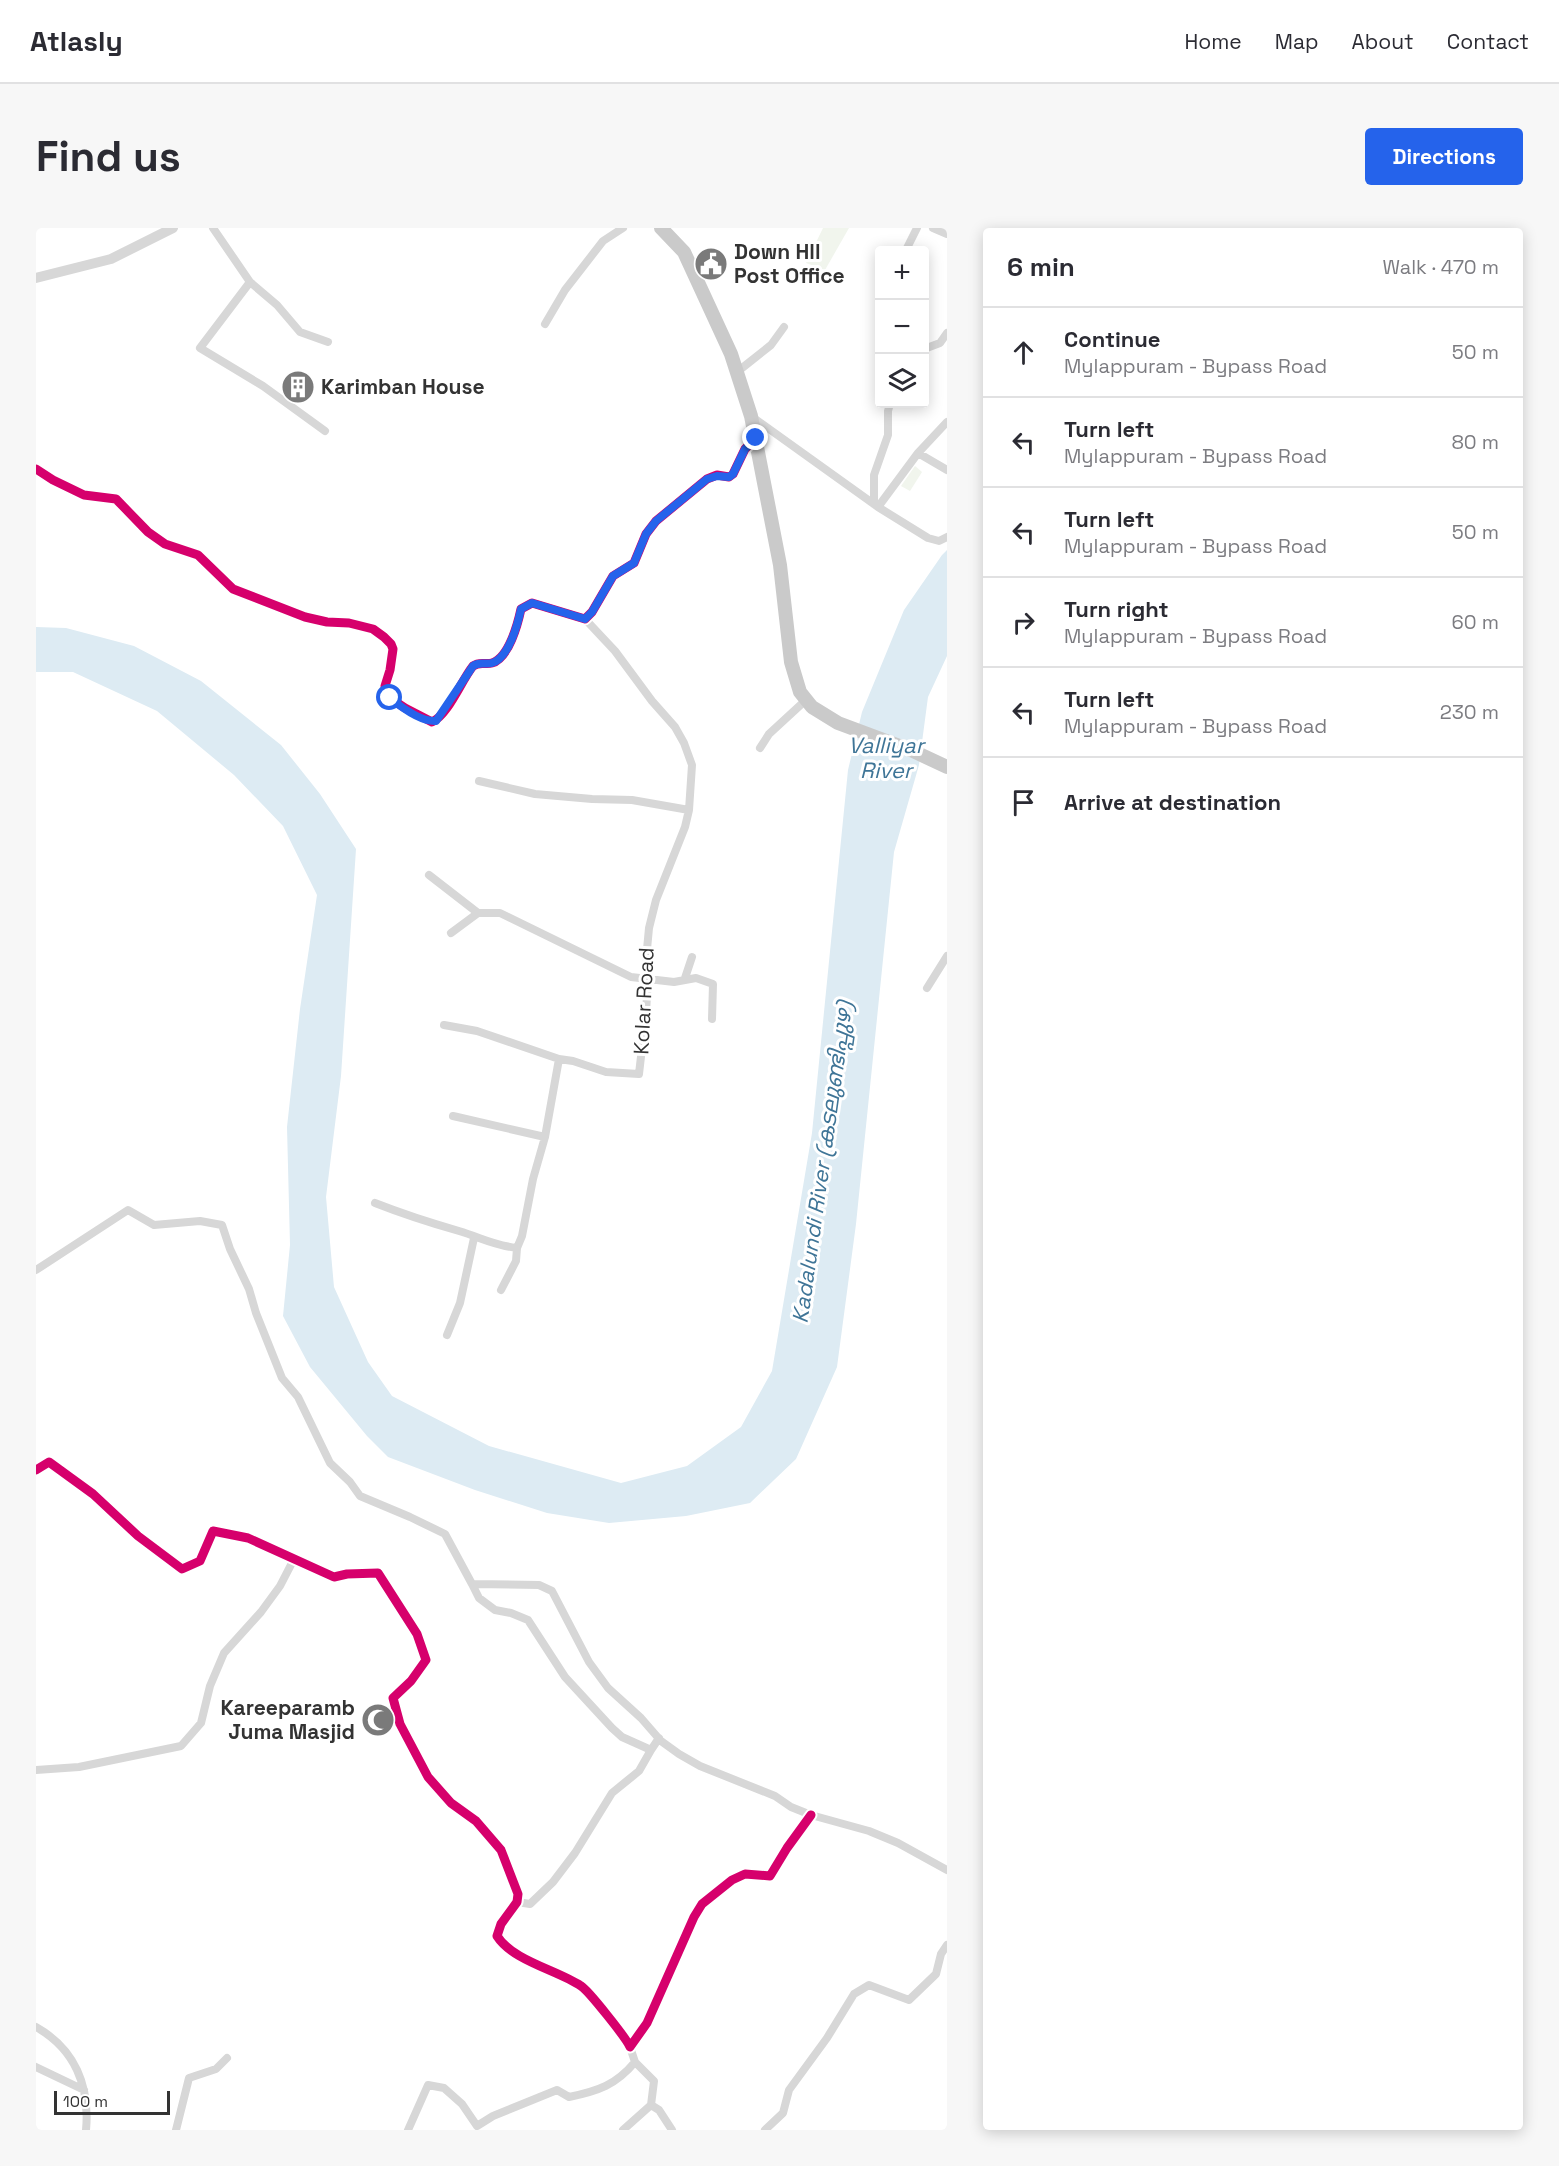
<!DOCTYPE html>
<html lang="en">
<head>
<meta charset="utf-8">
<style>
  :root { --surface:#fff; --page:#f7f7f7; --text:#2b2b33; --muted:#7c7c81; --line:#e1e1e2; --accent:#2563eb }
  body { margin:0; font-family:"Space Grotesk","Noto Sans Malayalam",sans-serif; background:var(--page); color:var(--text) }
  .controls { position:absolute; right:18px; top:18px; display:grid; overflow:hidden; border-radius:6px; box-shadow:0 3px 15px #0003 }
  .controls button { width:54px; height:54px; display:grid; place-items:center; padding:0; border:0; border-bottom:2px solid var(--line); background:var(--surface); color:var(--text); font:30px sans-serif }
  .scale { position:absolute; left:18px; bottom:15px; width:116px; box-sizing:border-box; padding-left:6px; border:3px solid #333; border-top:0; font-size:16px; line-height:21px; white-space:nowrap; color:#333; -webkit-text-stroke:4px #fff; paint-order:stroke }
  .stop { position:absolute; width:18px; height:18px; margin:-14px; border:4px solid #2563eb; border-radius:50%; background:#fff }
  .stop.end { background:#2563eb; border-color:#fff; box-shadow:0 2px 6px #0008 }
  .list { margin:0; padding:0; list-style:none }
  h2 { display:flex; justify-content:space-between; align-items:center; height:78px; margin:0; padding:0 24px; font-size:26px }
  h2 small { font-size:20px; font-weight:400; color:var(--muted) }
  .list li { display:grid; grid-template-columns:39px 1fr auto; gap:18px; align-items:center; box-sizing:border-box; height:90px; padding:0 24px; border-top:2px solid var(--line) }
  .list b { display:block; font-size:22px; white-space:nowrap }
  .list p { margin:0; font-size:20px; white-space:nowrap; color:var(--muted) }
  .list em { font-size:20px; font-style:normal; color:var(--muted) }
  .icon { flex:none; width:33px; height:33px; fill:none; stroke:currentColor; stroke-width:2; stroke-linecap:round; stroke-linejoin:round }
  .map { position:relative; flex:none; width:911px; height:1902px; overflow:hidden; border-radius:6px }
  header { display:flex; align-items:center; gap:36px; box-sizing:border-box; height:84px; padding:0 30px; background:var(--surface); border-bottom:2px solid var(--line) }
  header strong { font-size:28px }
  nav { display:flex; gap:33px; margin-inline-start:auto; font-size:21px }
  .intro { display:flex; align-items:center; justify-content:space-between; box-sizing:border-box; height:144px; padding:0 36px }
  h1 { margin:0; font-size:42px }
  .button { padding:15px 27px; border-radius:6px; background:var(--accent); color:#fff; font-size:21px; font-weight:700 }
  main { display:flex; gap:36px; padding:0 36px }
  aside { flex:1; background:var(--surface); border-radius:6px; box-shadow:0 3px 15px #0003 }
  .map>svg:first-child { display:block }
  .green { fill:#f1f5ed }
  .water { fill:#ddebf3 }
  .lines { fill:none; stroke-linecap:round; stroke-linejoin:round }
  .minor { stroke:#d7d7d7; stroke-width:8 }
  .tertiary { stroke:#d7d7d7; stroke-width:10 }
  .primary { stroke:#cacaca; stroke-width:14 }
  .cycleway-casing { stroke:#fff; stroke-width:13 }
  .cycleway { stroke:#d6006c; stroke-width:9 }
  .route { stroke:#2563eb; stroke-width:8 }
  .labels { text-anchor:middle; stroke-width:6; stroke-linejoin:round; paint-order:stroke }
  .poi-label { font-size:21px; font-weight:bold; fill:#333; stroke:#fff; text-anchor:start }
  .street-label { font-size:21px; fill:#333; stroke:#fff }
  .water-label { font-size:22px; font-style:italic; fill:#3f7597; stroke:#fff }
</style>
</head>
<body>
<header>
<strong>Atlasly</strong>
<nav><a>Home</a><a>Map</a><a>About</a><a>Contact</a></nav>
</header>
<div class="intro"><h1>Find us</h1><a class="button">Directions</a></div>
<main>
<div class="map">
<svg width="911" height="1902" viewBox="0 0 911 1902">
  <rect width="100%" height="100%" fill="#fff"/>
  <!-- green -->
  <path class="green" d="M787,0H813L789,42L770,35Z
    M879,238L886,244L874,263L865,258Z"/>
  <!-- water -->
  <path class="water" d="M911,322V428L892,469L883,537L858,624L820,996L801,1139L760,1231L714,1275L650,1288L573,1295L511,1285L439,1262L352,1229L331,1208L274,1139L247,1088L254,1017L251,899L264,781L281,667L247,598L198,547L121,483L37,444H0V399L30,400L98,418L165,453L245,517L284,566L320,621L305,848L290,969L298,1059L332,1134L356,1168L453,1218L585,1255L651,1238L705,1199L736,1143L776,905L812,542L826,484L868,382L906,327Z"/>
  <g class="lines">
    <!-- minor -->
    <path class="minor" d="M177,0L214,54L241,77L264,104L292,114
      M897,0L911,6
      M870,22L881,0
      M214,54L164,120L227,158L289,203
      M509,96L529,62L567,13L587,0
      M888,121L904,115L911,105
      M701,144L735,117L748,99
      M715,188L842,279L882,225L911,242
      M882,225L911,194
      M0,241L17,252L48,267L80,271L112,304L129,316L162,327L197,361L269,389L291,394L313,395L337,401L348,409L355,416L357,421L354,442L349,458L354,470L369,480L396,494C412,487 425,453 437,438C444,433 449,437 456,435C473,430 482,395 485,381L496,375L549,391L556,384L577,348L598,335L610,306L620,293L671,251L681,247L693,249L697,246L709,221L720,210
      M838,276V247L852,207V183L854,176
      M842,279L892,310L903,313L911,309
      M724,520L733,506L771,471
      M443,553L499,566L556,571L596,572L653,582
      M393,647L442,685
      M415,705L442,685H464L595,749L638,754L660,750L677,756L676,791
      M649,750L656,729
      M891,760L911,728
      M408,797L441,803L523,831
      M417,888L509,909
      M339,975C367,986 395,995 423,1003C446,1010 457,1017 481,1020L486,1008L497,951L509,909L523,831L537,833L570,844L603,846L610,785L612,750L610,732L613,700L620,672L649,599L653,582L656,537L648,515L639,499L616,473L579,423L549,391
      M0,1042L92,982L118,997L164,993L186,997L194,1021L213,1061L220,1085L246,1150L262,1169L294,1235L314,1254L324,1268L374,1289L409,1306L436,1356L503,1357L516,1363L553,1434L572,1460L605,1490L625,1513L643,1526L664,1538L739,1568L755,1579L775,1587L833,1603L862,1615L911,1642
      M465,1062L480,1033L481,1020
      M411,1107L424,1075L438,1010
      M0,1242L13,1234L57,1266L102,1308L146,1341L164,1333L177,1303L212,1310L298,1349L311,1346L342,1345L381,1406L390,1432L375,1453L357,1470L364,1496L392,1549L415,1575L440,1593L465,1622L482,1666L481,1674L465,1696L461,1708C477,1733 521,1742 545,1758C552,1762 591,1811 594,1819L611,1795L658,1689L666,1676L696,1652L709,1646L734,1648L751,1620L775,1587
      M436,1356L443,1370L459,1382L475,1385L492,1392L529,1449L576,1500L586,1509L615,1522L623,1510
      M0,1542L43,1539L145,1518L165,1495L174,1458L188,1425L225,1384L244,1358L258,1331
      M481,1674L494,1676L517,1654L539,1625L576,1565L603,1543L615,1522
      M0,1799C39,1821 54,1858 50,1902
      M599,1834L618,1853L615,1877L623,1882L636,1902
      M0,1839L48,1862
      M140,1902L153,1850L180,1841L191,1830
      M372,1902L392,1857L408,1860L426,1876L441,1898L457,1888L521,1862L533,1869C562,1863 580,1857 599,1834L594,1819
      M587,1902L615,1877
      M729,1902L747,1885L753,1862L791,1810L818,1766L833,1757L873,1772L900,1746L905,1726L911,1717"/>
    <!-- tertiary -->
    <path class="tertiary" d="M0,50L75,31L137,0"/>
    <!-- primary -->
    <path class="primary" d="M625,0L648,24L695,126L715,188L744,337L755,434L764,464L776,479L802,495L877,523L911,539"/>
    <defs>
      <path id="cycleway" d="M0,241L17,252L48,267L80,271L112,304L129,316L162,327L197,361L269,389L291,394L313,395L337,401L348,409L355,416L357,421L354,442L349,458L354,470L369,480L396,494C412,487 425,453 437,438C444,433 449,437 456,435C473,430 482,395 485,381L496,375L549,391L556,384L577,348L598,335L610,306L620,293L671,251L681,247L693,249L697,246L709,221L720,210
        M0,1242L13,1234L57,1266L102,1308L146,1341L164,1333L177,1303L212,1310L298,1349L311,1346L342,1345L381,1406L390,1432L375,1453L357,1470L364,1496L392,1549L415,1575L440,1593L465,1622L482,1666L481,1674L465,1696L461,1708C477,1733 521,1742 545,1758C552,1762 591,1811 594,1819L611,1795L658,1689L666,1676L696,1652L709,1646L734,1648L751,1620L775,1587"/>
    </defs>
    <!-- cycleway casing -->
    <use href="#cycleway" class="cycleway-casing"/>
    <!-- cycleway -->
    <use href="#cycleway" class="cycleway"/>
  </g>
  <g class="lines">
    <!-- route -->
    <path class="route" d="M354,470C365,479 385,494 400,493L437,438C444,433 449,437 456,435C473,430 482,395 485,381L496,375L549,391L556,384L577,348L598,335L610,306L620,293L671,251L681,248L693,249L697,246L709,221L720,210"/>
  </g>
  <!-- icons -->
  <defs>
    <symbol id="civic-disc" viewBox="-11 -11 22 22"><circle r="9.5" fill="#7a7a7a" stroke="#fff"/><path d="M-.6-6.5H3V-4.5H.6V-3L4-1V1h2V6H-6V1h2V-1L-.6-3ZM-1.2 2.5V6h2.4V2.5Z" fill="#fff"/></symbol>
    <symbol id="building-disc" viewBox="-11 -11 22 22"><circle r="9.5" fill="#7a7a7a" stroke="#fff"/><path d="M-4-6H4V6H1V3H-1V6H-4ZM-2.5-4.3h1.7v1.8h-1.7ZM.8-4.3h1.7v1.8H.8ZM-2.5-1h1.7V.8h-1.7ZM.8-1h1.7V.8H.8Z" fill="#fff"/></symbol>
    <symbol id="mosque-disc" viewBox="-11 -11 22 22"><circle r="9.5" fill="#7a7a7a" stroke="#fff"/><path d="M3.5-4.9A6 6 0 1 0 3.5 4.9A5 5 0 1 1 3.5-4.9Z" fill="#fff"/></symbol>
  </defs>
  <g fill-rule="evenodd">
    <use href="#civic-disc" x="656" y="17" width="38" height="38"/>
    <use href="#building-disc" x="243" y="140" width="38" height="38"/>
    <use href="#mosque-disc" x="323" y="1473" width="38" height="38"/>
  </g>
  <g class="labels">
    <!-- poi labels -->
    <g class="poi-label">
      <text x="698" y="31">Down Hll<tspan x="698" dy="24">Post Office</tspan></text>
      <text x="285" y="166">Karimban House</text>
      <text x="319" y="1487" text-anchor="end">Kareeparamb<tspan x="319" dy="24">Juma Masjid</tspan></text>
    </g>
    <!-- street labels -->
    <g class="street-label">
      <text transform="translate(608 773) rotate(-87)" y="7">Kolar Road</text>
    </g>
    <!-- water labels -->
    <g class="water-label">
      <text x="850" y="525">Valliyar<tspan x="850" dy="25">River</tspan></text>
      <text transform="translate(786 934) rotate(-82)" y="8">Kadalundi River (കടലുണ്ടിപ്പുഴ)</text>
    </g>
  </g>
</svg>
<div class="controls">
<button>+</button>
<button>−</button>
<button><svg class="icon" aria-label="layers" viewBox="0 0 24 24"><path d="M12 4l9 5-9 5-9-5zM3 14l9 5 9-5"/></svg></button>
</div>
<div class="scale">100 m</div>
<div class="stop" style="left:354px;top:470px"></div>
<div class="stop end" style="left:720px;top:210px"></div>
</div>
<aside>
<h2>6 min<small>Walk · 470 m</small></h2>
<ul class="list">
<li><svg class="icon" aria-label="ahead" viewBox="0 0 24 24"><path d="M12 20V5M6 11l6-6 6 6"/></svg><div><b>Continue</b><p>Mylappuram - Bypass Road</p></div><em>50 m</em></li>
<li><svg class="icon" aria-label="left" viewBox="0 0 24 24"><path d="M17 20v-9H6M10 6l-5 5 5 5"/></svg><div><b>Turn left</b><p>Mylappuram - Bypass Road</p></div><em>80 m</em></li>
<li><svg class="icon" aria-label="left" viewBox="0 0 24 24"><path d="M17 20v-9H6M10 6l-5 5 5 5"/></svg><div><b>Turn left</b><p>Mylappuram - Bypass Road</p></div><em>50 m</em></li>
<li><svg class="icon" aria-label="right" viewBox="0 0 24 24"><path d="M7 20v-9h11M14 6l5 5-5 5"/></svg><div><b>Turn right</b><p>Mylappuram - Bypass Road</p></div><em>60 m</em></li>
<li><svg class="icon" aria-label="left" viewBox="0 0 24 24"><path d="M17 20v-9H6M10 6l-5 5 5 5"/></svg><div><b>Turn left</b><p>Mylappuram - Bypass Road</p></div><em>230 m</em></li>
<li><svg class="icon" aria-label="arrive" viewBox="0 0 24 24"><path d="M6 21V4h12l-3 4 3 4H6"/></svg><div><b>Arrive at destination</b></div></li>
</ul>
</aside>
</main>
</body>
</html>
